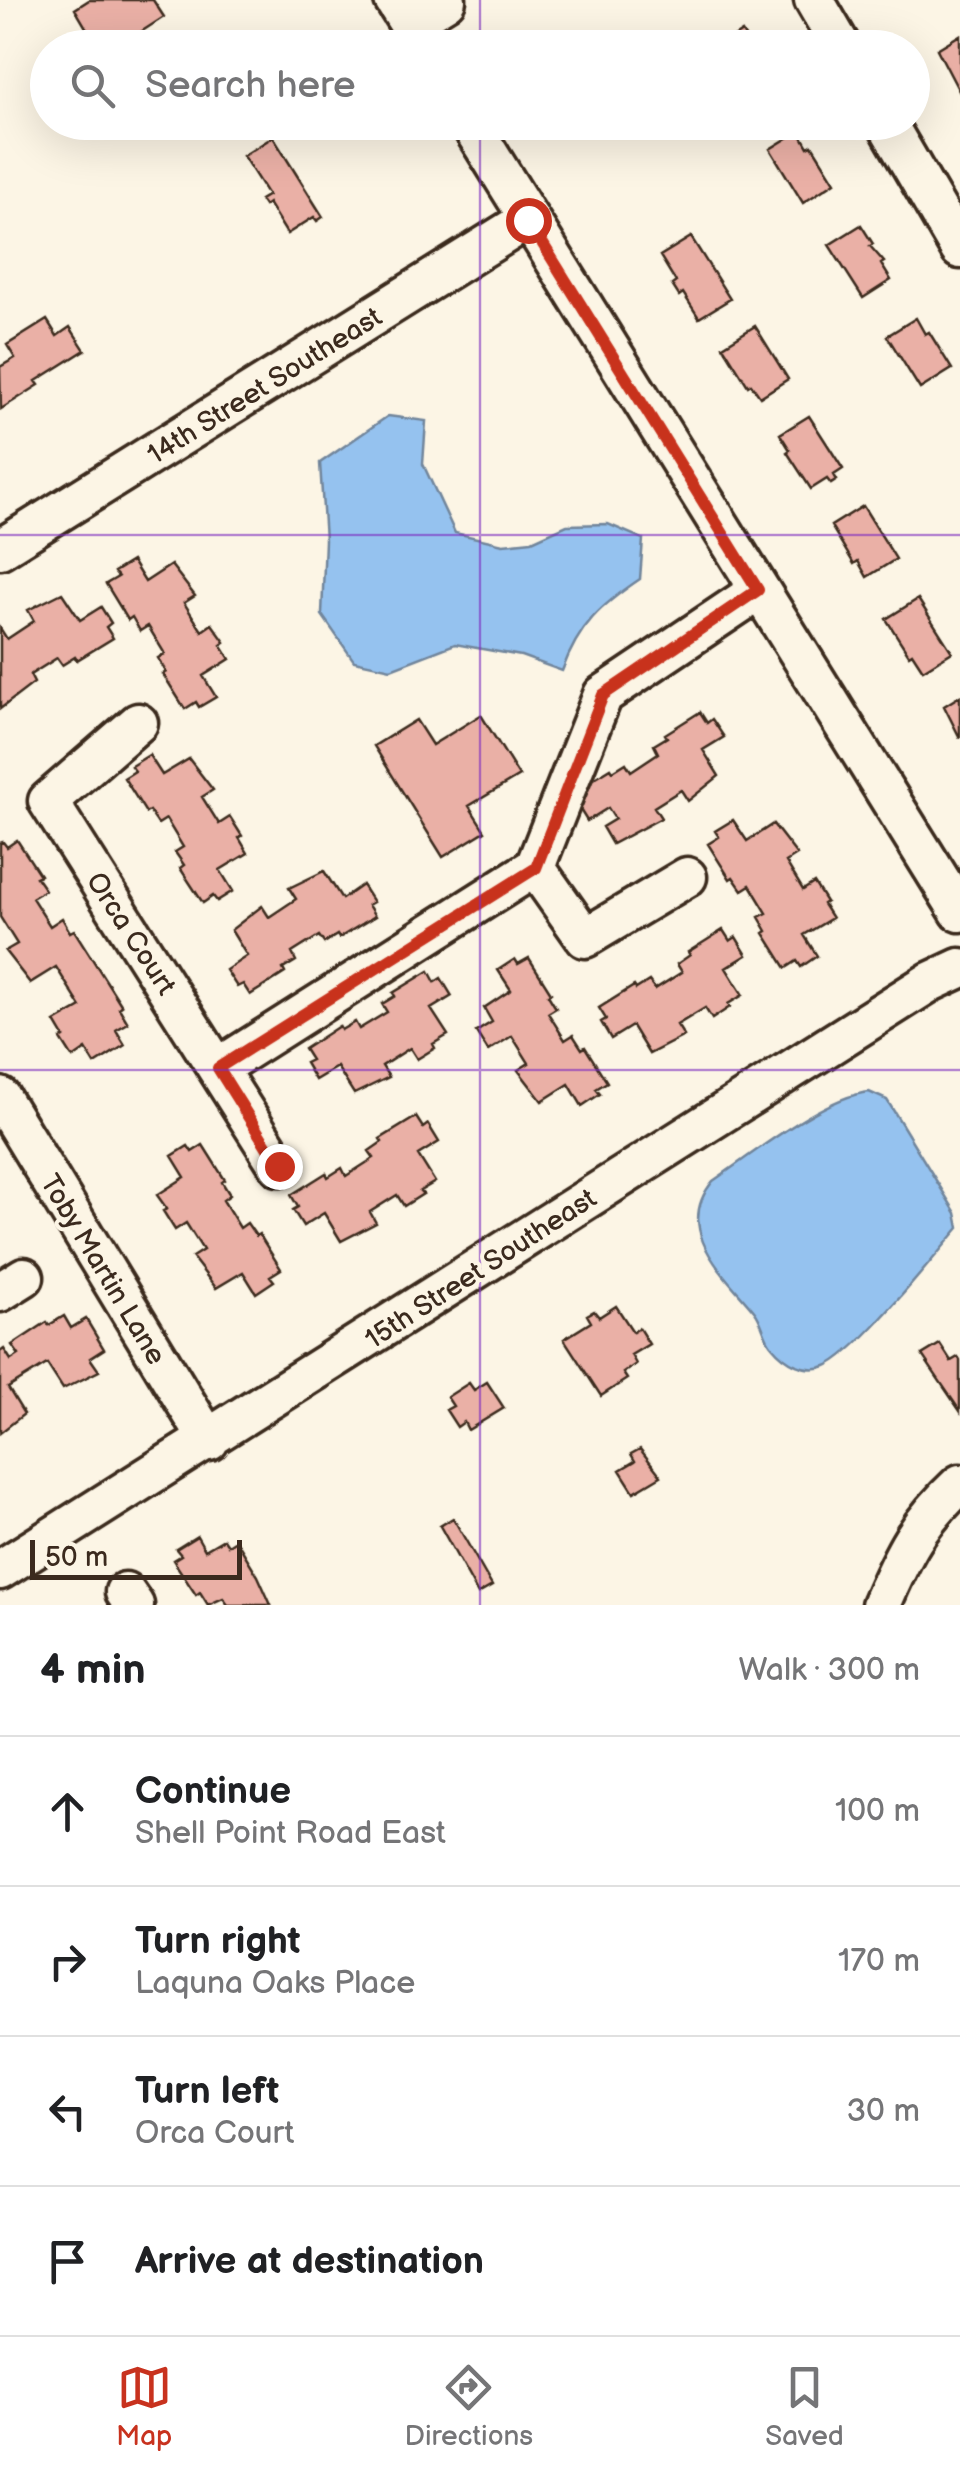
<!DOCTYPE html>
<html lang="en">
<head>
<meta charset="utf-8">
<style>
  :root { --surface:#fff; --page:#f6f6f6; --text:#202124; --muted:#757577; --line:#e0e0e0; --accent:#c8321e }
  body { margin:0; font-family:"Balsamiq Sans",sans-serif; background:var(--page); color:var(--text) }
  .scale { position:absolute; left:30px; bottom:25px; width:212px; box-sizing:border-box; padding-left:10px; border:5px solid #3b2a1e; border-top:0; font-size:28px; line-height:35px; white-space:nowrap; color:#3b2a1e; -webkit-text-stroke:8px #fcf5e5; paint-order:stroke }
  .stop { position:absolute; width:30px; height:30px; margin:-22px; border:8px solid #c8321e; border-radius:50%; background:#fff }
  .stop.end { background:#c8321e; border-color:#fff; box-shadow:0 2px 10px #0008 }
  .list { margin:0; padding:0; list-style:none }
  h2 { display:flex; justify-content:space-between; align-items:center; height:130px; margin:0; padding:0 40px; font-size:42px }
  h2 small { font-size:32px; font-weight:400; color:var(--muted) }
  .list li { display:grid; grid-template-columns:65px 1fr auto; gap:30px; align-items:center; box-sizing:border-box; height:150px; padding:0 40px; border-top:2px solid var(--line) }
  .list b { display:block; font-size:38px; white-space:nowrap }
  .list p { margin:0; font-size:32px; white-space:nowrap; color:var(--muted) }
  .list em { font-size:32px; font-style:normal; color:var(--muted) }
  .icon { flex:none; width:55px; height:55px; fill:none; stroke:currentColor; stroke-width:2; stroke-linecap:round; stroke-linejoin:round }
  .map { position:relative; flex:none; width:960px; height:1605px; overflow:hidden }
  .search { position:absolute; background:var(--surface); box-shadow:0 10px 40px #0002; left:30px; right:30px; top:30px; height:110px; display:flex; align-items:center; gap:25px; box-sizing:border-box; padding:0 35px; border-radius:55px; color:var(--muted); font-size:38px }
  .sheet { height:730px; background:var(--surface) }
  nav { display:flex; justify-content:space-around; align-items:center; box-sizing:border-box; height:140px; border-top:2px solid var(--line); background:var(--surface); font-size:28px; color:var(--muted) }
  nav a { display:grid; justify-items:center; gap:5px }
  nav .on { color:var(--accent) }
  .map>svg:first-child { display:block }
  .water { fill:#95c2ef; stroke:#71859b; stroke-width:2.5 }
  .building { fill:#eab0a6; stroke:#3b2a1e; stroke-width:2.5 }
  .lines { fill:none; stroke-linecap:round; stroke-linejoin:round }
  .minor-casing { stroke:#3b2a1e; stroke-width:45 }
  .minor { stroke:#fcf5e5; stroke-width:38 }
  .route { stroke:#c8321e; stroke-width:12 }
  .grid { fill:none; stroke:#7b2cbf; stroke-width:2.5; stroke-opacity:0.55 }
  .labels { text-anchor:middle; stroke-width:8; stroke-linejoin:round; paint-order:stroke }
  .street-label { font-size:28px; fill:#3b2a1e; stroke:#fcf5e5 }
</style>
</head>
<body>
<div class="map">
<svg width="960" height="1605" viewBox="0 0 960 1605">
  <rect width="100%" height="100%" fill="#fcf5e5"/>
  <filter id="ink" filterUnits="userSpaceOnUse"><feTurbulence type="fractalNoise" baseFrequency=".01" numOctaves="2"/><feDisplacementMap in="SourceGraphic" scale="20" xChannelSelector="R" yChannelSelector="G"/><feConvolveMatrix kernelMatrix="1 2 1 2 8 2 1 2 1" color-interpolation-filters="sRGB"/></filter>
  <g filter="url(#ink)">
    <!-- water -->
    <path class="water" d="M388,416L426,421L423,464L455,533L503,544L532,541L567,525L608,524L643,539L640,579C600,606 579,625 562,671L521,656L455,644L391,669L354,661L322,615L325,540L320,463Z
      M869,1092L887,1100L956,1213L959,1228C933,1258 857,1354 826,1366C806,1374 785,1362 772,1346C764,1337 763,1323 755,1312C725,1275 672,1230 713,1181C753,1154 823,1097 869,1092Z"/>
    <!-- building -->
    <path class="building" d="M89,0H153L164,17L116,48H98L75,9Z
      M742,32L752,48H717Z
      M960,35V93L937,49Z
      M799,131L808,147L812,145L835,182L803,203L770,149Z
      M273,137L323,217L317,221L314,217L287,234L268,203L264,206L260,200L268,195L243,156Z
      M861,225L873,244L870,246L884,262L881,264L891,280L863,298L829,245Z
      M691,237L730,299L699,318L683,293L679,296L672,285L676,282L660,256Z
      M916,318L925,334L929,332L952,369L920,389L887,336Z
      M47,320L57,336L70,327L85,350L36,381L39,385L1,409L0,367L15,358L7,345Z
      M755,326L788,379L760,397L751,384L748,386L723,346Z
      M809,416L843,469L834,475L837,480L831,484L827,479L811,489L787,452L790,450L780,434Z
      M863,506L896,559L867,577L858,561L854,564L831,526Z
      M132,561L145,582L171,565L195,596L184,603L202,631L212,624L225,642L221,645L230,659L203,676L216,697L199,707L196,702L185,709L163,674L166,672L158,658L165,654L148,626L140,631L132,617L128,620L106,584L118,577L114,572Z
      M62,593L80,620L101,607L111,623L106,627L113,638L77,660L75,657L62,665L57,658L30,675L34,683L0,709V628L7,639L34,621L28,610Z
      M918,599L952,652L923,670L912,653L909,655L886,619Z
      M960,696V738L944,706Z
      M700,712L707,723L712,719L724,737L703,750L719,776L688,801L681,790L654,807L661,818L612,844L602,827L615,819L608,808L587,821L577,805L582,801L575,790L611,768L613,771L626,763L631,771L658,753L654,745L667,737L665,734Z
      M481,715L519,776L469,806L485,831L443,857L374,746L416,720L432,745Z
      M149,755L162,775L189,759L213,790L202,797L219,824L230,817L242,836L239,838L248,853L220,870L233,891L217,901L213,896L203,903L180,868L184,865L175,852L183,847L166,819L158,824L149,811L146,813L124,778L135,771L131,766Z
      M733,820L747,841L773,824L797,855L786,862L803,890L814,883L826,902L823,904L832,918L804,935L817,956L801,967L797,961L786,968L764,933L767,931L759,917L767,913L750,885L742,890L733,877L730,879L708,844L719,837L715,831Z
      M17,840L40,875L36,877L45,890L32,898L50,926L62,918L70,932L74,930L122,1006L119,1008L128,1023L116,1030L125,1045L95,1064L86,1049L73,1058L61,1039L64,1037L55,1022L81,1007L56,967L30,983L5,951L17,944L0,917V843L3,842L7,847Z
      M324,871L342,899L362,885L373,902L368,905L375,916L339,938L337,935L324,943L319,936L292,953L296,961L283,969L285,973L250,995L243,984L237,987L226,970L247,956L231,930L262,906L269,917L296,899L289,888Z
      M723,930L730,941L736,937L747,955L726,968L743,995L728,1004L730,1007L712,1019L705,1008L677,1025L684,1036L649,1054L632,1026L611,1039L601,1022L606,1019L599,1008L634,986L636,989L649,981L655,989L682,972L677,964L690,955L688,952Z
      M529,958L551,993L548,995L556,1008L548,1013L565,1040L573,1035L582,1049L585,1047L607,1082L596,1089L600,1094L582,1106L569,1084L542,1101L518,1070L529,1063L512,1036L488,1051L476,1032L492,1022L484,1008L511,990L498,970L515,959L518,964Z
      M429,971L435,982L441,978L452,996L431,1009L448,1035L433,1044L435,1048L417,1059L410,1048L382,1066L389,1077L354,1094L337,1067L315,1080L305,1063L311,1060L304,1049L339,1026L341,1030L355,1022L359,1029L387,1012L382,1004L395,996L393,993Z
      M416,1117L423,1128L428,1124L439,1142L418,1155L435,1182L420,1191L423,1194L404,1206L397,1195L370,1212L376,1223L341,1241L324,1213L303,1226L293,1210L298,1207L291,1195L326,1173L328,1177L342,1168L346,1176L374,1158L369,1151L382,1142L380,1139Z
      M203,1145L225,1180L222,1182L230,1195L223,1200L240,1228L247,1223L256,1236L259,1234L281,1269L270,1276L274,1281L256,1293L243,1272L216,1288L192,1257L203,1250L186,1223L175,1230L163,1211L167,1209L157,1195L185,1177L172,1156L188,1146L192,1152Z
      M616,1306L633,1332L639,1328L649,1344L631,1355L636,1364L623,1373L627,1379L601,1396L564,1339L591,1322L587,1315L594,1311L599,1317Z
      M64,1316L71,1328L86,1319L104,1349L90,1358L99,1371L63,1389L47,1364L8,1388L24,1414L0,1433V1352L4,1349L11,1360L19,1355L12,1345L47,1322L49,1325Z
      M940,1344L951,1361L958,1357L960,1360V1411L922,1355Z
      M487,1382L504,1408L468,1430L464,1422L457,1427L446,1410L453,1406L447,1397L469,1383L474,1390Z
      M640,1449L661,1476L634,1492L620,1470L635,1461L631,1454Z
      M453,1518L492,1586L478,1594L440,1526Z
      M197,1536L205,1550L224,1539L228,1545L236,1540L258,1576L271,1605H228L223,1598L208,1605L200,1592L196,1595L173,1560L181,1555L176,1549Z"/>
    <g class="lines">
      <defs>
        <path id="minor" d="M394,0L424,48
          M814,0L842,48
          M409,23L446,0
          M469,122L960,912
          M886,122L960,249
          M0,549L527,220
          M138,723L48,801L279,1166
          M535,867L585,938L687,877
          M218,1068L535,867L603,695L758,591
          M0,1097L209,1441
          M0,1292L24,1277
          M0,1570L930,982L960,968
          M125,1592L134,1605
          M881,1605C903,1553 918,1523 960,1484"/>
      </defs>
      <!-- minor casing -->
      <use href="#minor" class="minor-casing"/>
      <!-- minor -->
      <use href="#minor" class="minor"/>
    </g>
  </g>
  <g class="lines" filter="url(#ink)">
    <!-- route -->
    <path class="route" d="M279,1166L218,1068L536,868L603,695L758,590L528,220"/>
  </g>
  <!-- grid -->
  <path class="grid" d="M480,0V48M480,122V1605M0,535H960M0,1070H960"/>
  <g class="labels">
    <!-- street labels -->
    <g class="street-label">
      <text transform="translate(264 385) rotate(-32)" y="10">14th Street Southeast</text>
      <text transform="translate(132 933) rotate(57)" y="10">Orca Court</text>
      <text transform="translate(480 1268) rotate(-33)" y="10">15th Street Southeast</text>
      <text transform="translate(104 1269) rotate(59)" y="10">Toby Martin Lane</text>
    </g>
  </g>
</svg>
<div class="scale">50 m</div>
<div class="stop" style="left:528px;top:220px"></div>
<div class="stop end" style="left:279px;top:1166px"></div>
<div class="search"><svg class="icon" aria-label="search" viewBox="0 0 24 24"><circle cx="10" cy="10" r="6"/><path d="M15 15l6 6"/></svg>Search here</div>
</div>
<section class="sheet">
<h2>4 min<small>Walk · 300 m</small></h2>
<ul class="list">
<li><svg class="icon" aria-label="ahead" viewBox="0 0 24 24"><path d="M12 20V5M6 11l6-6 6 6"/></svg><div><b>Continue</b><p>Shell Point Road East</p></div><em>100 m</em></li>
<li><svg class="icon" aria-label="right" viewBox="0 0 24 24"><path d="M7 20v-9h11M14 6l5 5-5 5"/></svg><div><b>Turn right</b><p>Laquna Oaks Place</p></div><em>170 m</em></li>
<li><svg class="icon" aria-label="left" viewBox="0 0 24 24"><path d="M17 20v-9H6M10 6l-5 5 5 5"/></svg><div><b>Turn left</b><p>Orca Court</p></div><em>30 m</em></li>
<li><svg class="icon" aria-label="arrive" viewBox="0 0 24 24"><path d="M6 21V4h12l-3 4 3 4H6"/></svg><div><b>Arrive at destination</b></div></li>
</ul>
</section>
<nav>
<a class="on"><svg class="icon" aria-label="map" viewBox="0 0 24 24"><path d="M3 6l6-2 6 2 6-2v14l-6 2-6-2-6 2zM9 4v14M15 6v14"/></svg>Map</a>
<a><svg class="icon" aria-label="directions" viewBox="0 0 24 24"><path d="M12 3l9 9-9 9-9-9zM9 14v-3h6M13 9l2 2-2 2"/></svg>Directions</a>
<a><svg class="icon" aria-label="saved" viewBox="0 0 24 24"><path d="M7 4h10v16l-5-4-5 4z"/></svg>Saved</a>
</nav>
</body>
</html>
